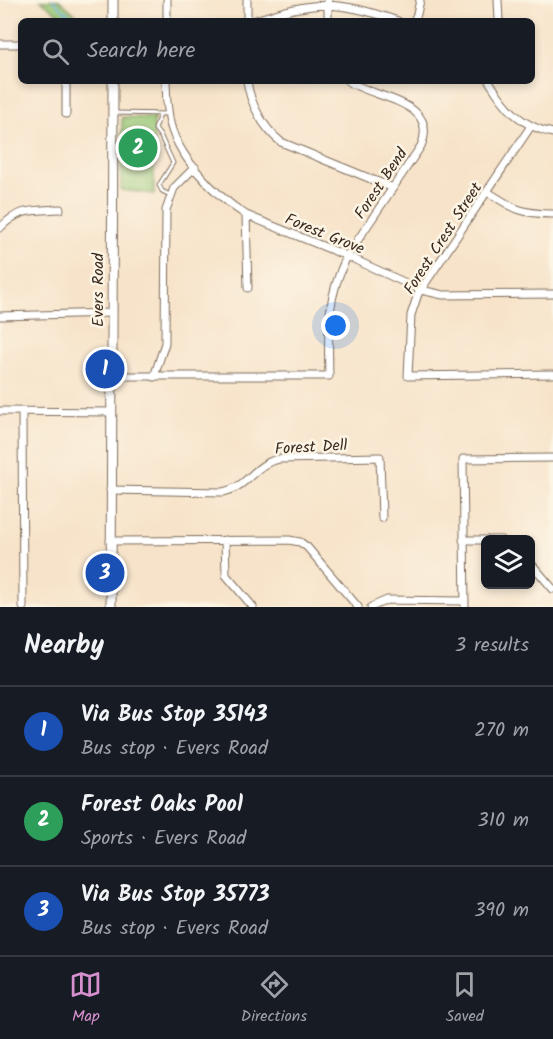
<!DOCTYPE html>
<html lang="en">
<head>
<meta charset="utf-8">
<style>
  :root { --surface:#171b24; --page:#20242c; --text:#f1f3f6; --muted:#9ea1a6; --line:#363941; --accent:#d690ce }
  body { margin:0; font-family:Kalam,sans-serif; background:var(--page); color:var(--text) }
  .controls { position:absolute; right:18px; bottom:18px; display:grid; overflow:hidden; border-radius:9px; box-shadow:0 3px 9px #0003 }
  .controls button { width:54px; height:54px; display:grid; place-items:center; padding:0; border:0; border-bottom:2px solid var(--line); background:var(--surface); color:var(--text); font:30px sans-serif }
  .you { position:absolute; left:336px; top:326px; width:21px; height:21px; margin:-15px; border:4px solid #fff; border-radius:50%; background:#1a73e8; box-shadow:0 0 0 9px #1a73e833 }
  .badge { display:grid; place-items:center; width:39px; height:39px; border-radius:50%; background:var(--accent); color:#fff; font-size:20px; font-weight:700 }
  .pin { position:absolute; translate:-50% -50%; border:3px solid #fff; box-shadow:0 2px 6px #0006 }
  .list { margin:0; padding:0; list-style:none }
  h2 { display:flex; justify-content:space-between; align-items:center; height:78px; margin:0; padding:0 24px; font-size:26px }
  h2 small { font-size:20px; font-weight:400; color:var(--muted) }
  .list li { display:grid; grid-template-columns:39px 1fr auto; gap:18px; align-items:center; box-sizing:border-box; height:90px; padding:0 24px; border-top:2px solid var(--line) }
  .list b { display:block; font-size:22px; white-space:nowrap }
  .list p { margin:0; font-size:20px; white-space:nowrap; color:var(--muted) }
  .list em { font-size:20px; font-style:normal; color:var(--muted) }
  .icon { flex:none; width:33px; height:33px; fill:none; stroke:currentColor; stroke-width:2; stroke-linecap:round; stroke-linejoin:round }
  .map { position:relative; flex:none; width:553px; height:607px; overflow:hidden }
  .search { position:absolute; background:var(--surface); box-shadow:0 3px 9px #0003; left:18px; right:18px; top:18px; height:66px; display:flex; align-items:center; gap:15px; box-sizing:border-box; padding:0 21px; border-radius:9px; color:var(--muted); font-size:22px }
  .sheet { height:348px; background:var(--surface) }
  nav { display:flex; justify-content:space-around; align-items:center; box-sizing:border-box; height:84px; border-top:2px solid var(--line); background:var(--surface); font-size:16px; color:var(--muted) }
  nav a { display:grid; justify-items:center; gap:3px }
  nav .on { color:var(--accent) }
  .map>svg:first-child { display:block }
  .green { fill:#98c877; stroke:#6a794a; stroke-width:1.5 }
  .water { fill:#74b0e6; stroke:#586d82; stroke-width:1.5 }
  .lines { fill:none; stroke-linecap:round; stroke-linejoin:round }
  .stream { stroke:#74b0e6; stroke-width:1.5 }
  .lane-casing { stroke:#7d6b5a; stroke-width:5 }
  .street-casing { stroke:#7d6b5a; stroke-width:9 }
  .secondary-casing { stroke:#7d6b5a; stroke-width:11 }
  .lane { stroke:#fff; stroke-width:3 }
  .street { stroke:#fff; stroke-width:7 }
  .secondary { stroke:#fff; stroke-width:9 }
  .labels { text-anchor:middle; stroke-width:5; stroke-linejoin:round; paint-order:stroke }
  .street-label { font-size:16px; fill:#3b2a1e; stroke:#fcf5e5 }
</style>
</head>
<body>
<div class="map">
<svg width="553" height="607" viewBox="0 0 553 607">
  <rect width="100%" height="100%" fill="#fcf5e5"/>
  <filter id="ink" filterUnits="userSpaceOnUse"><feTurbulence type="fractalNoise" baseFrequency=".0167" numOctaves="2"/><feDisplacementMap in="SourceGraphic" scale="12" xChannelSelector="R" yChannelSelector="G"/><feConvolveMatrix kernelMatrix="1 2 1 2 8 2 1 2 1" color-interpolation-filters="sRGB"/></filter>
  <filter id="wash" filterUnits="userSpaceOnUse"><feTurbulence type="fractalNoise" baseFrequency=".008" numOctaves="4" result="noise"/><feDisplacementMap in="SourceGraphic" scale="24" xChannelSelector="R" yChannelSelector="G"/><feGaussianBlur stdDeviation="1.35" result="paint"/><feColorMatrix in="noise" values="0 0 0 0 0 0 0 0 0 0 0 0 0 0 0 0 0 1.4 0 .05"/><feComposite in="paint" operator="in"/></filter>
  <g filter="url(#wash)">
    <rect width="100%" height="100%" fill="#f7e3c9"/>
    <!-- green -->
    <path class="green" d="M41,0H59L81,19H103V21H67Z
      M122,117L154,118V194L121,190Z"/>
    <!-- water -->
    <path class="water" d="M124,138H142V145L136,146V159H125Z"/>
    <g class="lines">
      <!-- stream -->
      <path class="stream" d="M53,0L76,21"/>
    </g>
  </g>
  <g filter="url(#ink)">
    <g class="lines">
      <defs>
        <path id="lane" d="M115,113L168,114
          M160,114L155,129L161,137L173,163L159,185L162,191L170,195"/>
        <path id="street" d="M247,0V21
          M498,0L499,21
          M167,21V0
          M253,21C316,0 335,0 398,21
          M328,21V0
          M414,21L417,14L420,0
          M0,44H21
          M166,81C166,94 167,106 169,118C175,155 216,196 246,215L347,256L421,290L443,295L553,294
          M247,81C250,103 263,128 281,142L393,188
          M489,81C505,107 521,127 553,133
          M66,114V81
          M531,126L418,294L411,315L408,376L553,374
          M488,192C514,209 521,214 553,214
          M246,215L248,288
          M0,228C20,207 34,211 60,209
          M0,316L112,313
          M111,376H329C328,329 326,300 347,256L421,146C440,101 375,99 348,81
          M154,377L165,343L166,210L174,188L195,167
          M0,411L111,412
          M22,411L23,607
          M110,490L223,492C249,487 253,464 279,459L380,457L382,518
          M225,540L226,575L253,607
          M463,540H501
          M110,541L289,540L300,542L307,547L358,607
          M530,562L553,589
          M371,607L387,600L464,601
          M465,607L463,459L553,458"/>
        <path id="secondary" d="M113,21V0
          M111,607L113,81"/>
      </defs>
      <!-- lane casing -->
      <use href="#lane" class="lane-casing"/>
      <!-- street casing -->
      <use href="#street" class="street-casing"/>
      <!-- secondary casing -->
      <use href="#secondary" class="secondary-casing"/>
      <!-- lane -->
      <use href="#lane" class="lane"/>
      <!-- street -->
      <use href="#street" class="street"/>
      <!-- secondary -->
      <use href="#secondary" class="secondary"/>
    </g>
  </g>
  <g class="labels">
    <!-- street labels -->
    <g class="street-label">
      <text transform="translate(380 183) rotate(-56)" y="6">Forest Bend</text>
      <text transform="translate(325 233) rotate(22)" y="6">Forest Grove</text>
      <text transform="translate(442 238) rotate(-57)" y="6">Forest Crest Street</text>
      <text transform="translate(97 290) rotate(-90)" y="6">Evers Road</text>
      <text transform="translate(311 446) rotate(-3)" y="6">Forest Dell</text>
    </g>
  </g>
</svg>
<div class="controls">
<button><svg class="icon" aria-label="layers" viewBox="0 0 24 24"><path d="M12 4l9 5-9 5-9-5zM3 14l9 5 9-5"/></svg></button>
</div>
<div class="you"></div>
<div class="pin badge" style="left:105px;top:369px;background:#1a4fb4">1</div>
<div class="pin badge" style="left:138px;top:148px;background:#2e9e5b">2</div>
<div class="pin badge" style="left:105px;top:573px;background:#1a4fb4">3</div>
<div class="search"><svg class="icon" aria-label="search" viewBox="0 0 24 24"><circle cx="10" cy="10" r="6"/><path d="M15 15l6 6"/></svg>Search here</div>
</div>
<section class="sheet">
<h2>Nearby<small>3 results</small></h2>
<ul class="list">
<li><span class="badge" style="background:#1a4fb4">1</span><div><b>Via Bus Stop 35143</b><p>Bus stop · Evers Road</p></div><em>270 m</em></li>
<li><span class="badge" style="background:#2e9e5b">2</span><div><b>Forest Oaks Pool</b><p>Sports · Evers Road</p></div><em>310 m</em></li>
<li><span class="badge" style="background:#1a4fb4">3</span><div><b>Via Bus Stop 35773</b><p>Bus stop · Evers Road</p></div><em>390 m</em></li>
</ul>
</section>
<nav>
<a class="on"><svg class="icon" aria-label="map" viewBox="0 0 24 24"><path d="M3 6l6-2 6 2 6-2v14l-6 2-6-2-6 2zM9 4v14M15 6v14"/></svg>Map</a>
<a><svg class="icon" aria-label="directions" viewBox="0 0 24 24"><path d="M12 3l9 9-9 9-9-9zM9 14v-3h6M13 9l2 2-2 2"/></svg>Directions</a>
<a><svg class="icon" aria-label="saved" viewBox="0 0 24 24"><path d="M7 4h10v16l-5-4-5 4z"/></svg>Saved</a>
</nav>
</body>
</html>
